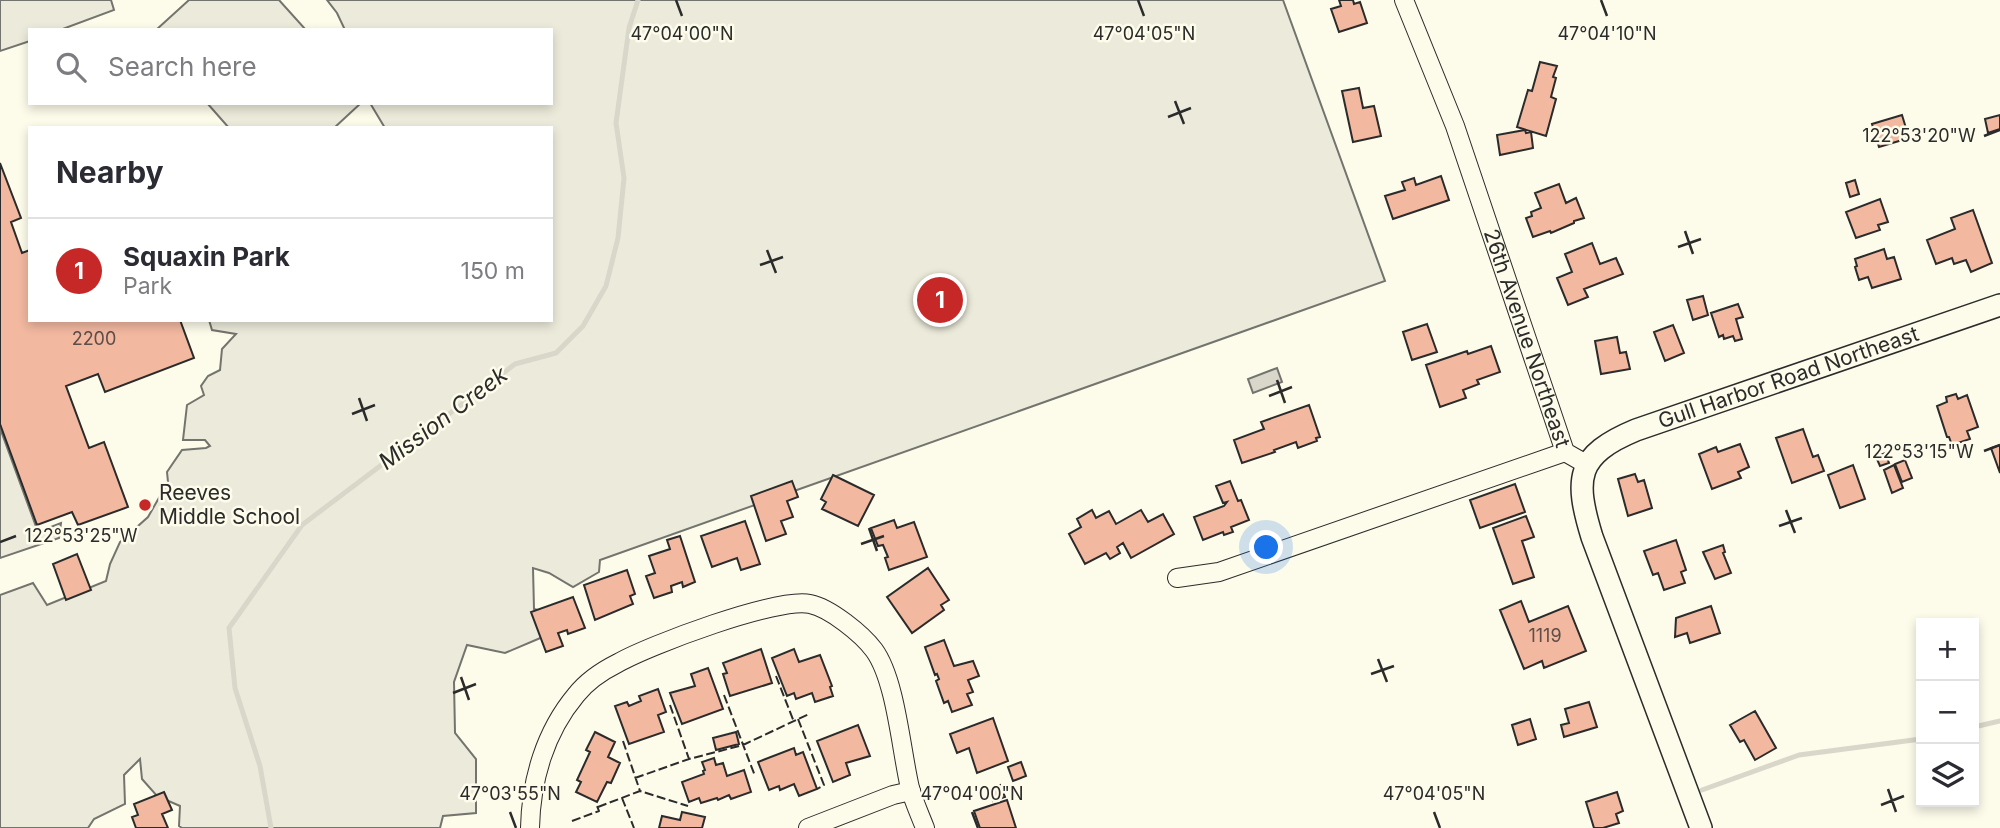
<!DOCTYPE html>
<html lang="en">
<head>
<meta charset="utf-8">
<style>
  :root { --surface:#fff; --page:#f7f7f7; --text:#2b2b33; --muted:#7c7c81; --line:#e1e1e2; --accent:#c62828 }
  body { margin:0; font-family:Inter,sans-serif; background:var(--page); color:var(--text) }
  .controls { position:absolute; right:21px; bottom:21px; display:grid; overflow:hidden; border-radius:0px; box-shadow:0 4px 10px #0003 }
  .controls button { width:63px; height:63px; display:grid; place-items:center; padding:0; border:0; border-bottom:2px solid var(--line); background:var(--surface); color:var(--text); font:35px sans-serif }
  .you { position:absolute; left:1267px; top:548px; width:24px; height:24px; margin:-18px; border:5px solid #fff; border-radius:50%; background:#1a73e8; box-shadow:0 0 0 10px #1a73e833 }
  .badge { display:grid; place-items:center; width:46px; height:46px; border-radius:50%; background:var(--accent); color:#fff; font-size:23px; font-weight:700 }
  .pin { position:absolute; translate:-50% -50%; border:4px solid #fff; box-shadow:0 2px 7px #0006 }
  .list { margin:0; padding:0; list-style:none }
  h2 { display:flex; justify-content:space-between; align-items:center; height:91px; margin:0; padding:0 28px; font-size:30px }
  h2 small { font-size:23px; font-weight:400; color:var(--muted) }
  .list li { display:grid; grid-template-columns:46px 1fr auto; gap:21px; align-items:center; box-sizing:border-box; height:105px; padding:0 28px; border-top:2px solid var(--line) }
  .list b { display:block; font-size:26px; white-space:nowrap }
  .list p { margin:0; font-size:23px; white-space:nowrap; color:var(--muted) }
  .list em { font-size:23px; font-style:normal; color:var(--muted) }
  .icon { flex:none; width:38px; height:38px; fill:none; stroke:currentColor; stroke-width:2; stroke-linecap:round; stroke-linejoin:round }
  .map { position:relative; flex:none; width:2000px; height:828px; overflow:hidden }
  .search { position:absolute; background:var(--surface); box-shadow:0 4px 10px #0003; left:28px; top:28px; width:525px; height:77px; display:flex; align-items:center; gap:18px; box-sizing:border-box; padding:0 24px; border-radius:0px; color:var(--muted); font-size:26px }
  .panel { position:absolute; background:var(--surface); box-shadow:0 4px 10px #0003; left:28px; top:126px; width:525px; height:196px; border-radius:0px }
  .map>svg:first-child { display:block }
  .green { fill:#ecebdb; stroke:#74746e; stroke-width:2 }
  .water { fill:#d8d7c9; stroke:#74746e; stroke-width:2 }
  .lines { fill:none; stroke-linecap:round; stroke-linejoin:round }
  .stream { stroke:#d8d7c9; stroke-width:5 }
  .building { fill:#f2b8a0; stroke:#2b2b2b; stroke-width:2 }
  .minor-casing { stroke:#2b2b2b; stroke-width:20 }
  .tertiary-casing { stroke:#2b2b2b; stroke-width:24 }
  .minor { stroke:#fdfbea; stroke-width:18 }
  .tertiary { stroke:#fdfbea; stroke-width:21 }
  .fence { stroke:#2b2b2b; stroke-width:2; stroke-dasharray:9 3.5; stroke-linecap:butt }
  .ticks { fill:none; stroke:#2b2b2b; stroke-width:2.5 }
  .poi-dot { fill:#c62828; stroke:#fdfbea; stroke-width:2.5 }
  .labels { text-anchor:middle; stroke-width:5; stroke-linejoin:round; paint-order:stroke }
  .number-label { font-size:18px; fill:#5d4e48 }
  .street-label { font-size:21px; fill:#2b2b2b; stroke:#fdfbea }
  .poi-label { font-size:21px; fill:#2b2b2b; stroke:#fdfbea; text-anchor:start }
  .water-label { font-size:23px; font-style:italic; fill:#2b2b2b; stroke:#fdfbea }
  .ticks-label { font-size:18px; text-anchor:middle; fill:#2b2b2b; stroke:#fdfbea; stroke-width:5; stroke-linejoin:round; paint-order:stroke }
</style>
</head>
<body>
<div class="map">
<svg width="2000" height="828" viewBox="0 0 2000 828">
  <rect width="100%" height="100%" fill="#fdfbea"/>
  <!-- green -->
  <path class="green" d="M0,0H111L114,10L60,30H30V41L0,51Z
    M189,0H279L306,30H156Z
    M327,0H1283L1385,281L600,560L599,572L573,587L549,573L533,568L534,609L542,611L545,636L505,653L467,645L454,682L455,733L476,759V813L443,816L440,828H182L179,826L180,806L157,796L142,779L140,759L124,775L125,804L94,819L88,828H0V595L33,583L47,605L106,581L110,564L120,542L148,517L168,482L167,472L182,450L206,448L210,446L205,440H183L187,405L204,395L201,386L208,376L220,370L222,349L236,334L212,330L209,320H551V128H385L370,103H551V30H345L337,13Z
    M207,103H361L334,128H229Z
    M0,428L38,532L61,523L59,538L0,558Z"/>
  <!-- water -->
  <path class="water" d="M1277,368L1282,382L1253,393L1248,379Z"/>
  <g class="lines">
    <!-- stream -->
    <path class="stream" d="M1974,727L2000,721
      M1702,790L1799,755L1921,739
      M271,828L260,766L235,688L229,628L302,525L515,364L556,353L583,326L606,286L618,238L624,178L616,123L629,28L638,0"/>
  </g>
  <!-- building -->
  <path class="building" d="M1339,0H1353L1354,4L1360,2L1367,23L1339,32L1331,9L1341,6Z
    M1540,62L1557,66L1553,77L1556,78L1551,97L1556,99L1546,136L1517,127L1528,90L1532,91Z
    M1359,88L1363,108L1374,106L1381,136L1353,142L1342,91Z
    M1902,115L1909,138L1879,147L1872,124Z
    M2000,115V129L1988,133L1985,119Z
    M1525,130L1526,133L1531,132L1533,148L1500,155L1497,135Z
    M0,163L21,218L11,222L22,253L30,250V320H180L194,358L105,392L98,374L66,386L89,448L104,442L128,507L78,525L72,512L37,525L0,424Z
    M1441,176L1449,200L1393,219L1385,196L1405,190L1402,182L1414,178L1416,185Z
    M1855,180L1859,194L1850,197L1846,183Z
    M1559,184L1566,203L1576,198L1584,218L1574,221V223L1551,233L1550,231L1533,237L1526,218L1532,216L1531,212L1541,208L1535,193Z
    M1880,199L1888,222L1878,225L1880,230L1856,238L1846,212Z
    M1973,210L1992,263L1971,272L1966,260L1954,264L1952,258L1936,264L1927,240L1955,229L1951,218Z
    M1592,243L1600,264L1616,258L1623,274L1584,289L1588,297L1568,305L1557,278L1572,272L1565,254Z
    M1884,249L1887,259L1894,257L1901,279L1872,288L1868,277L1859,280L1855,267L1857,266L1855,259Z
    M1703,296L1708,315L1693,320L1687,300Z
    M1738,304L1743,317L1736,319L1742,339L1735,341L1733,336L1724,339L1723,335L1719,337L1711,313Z
    M1427,324L1437,352L1412,360L1403,332Z
    M1673,325L1684,353L1665,361L1654,332Z
    M1617,337L1620,353L1626,352L1630,369L1601,374L1595,341Z
    M1491,346L1500,372L1477,380L1479,384L1463,390L1466,398L1440,407L1426,365L1467,351L1468,354Z
    M1956,394L1958,399L1967,395L1978,427L1967,431L1970,439L1952,445L1949,437H1947L1937,406L1947,402L1946,397Z
    M1309,405L1320,437L1316,438L1317,441L1298,448L1296,442L1274,450L1275,452L1242,463L1234,440L1264,429L1261,422Z
    M1803,429L1813,457L1818,455L1824,471L1792,483L1776,438Z
    M1740,444L1749,467L1738,472L1741,478L1712,489L1699,454L1716,447L1718,452Z
    M2000,445V473L1991,448Z
    M1885,453L1889,463L1880,466L1876,457Z
    M1905,460L1912,478L1902,482L1895,464Z
    M1853,465L1865,499L1840,508L1828,475Z
    M1894,465L1903,488L1892,493L1884,470Z
    M1635,474L1638,482L1644,480L1652,508L1628,516L1618,479Z
    M833,475L874,495L858,526L822,509L826,502L821,499Z
    M792,481L798,497L787,501L793,517L781,521L786,534L766,541L751,496Z
    M1230,481L1238,501L1241,500L1249,520L1231,527L1233,532L1224,535L1223,532L1203,540L1194,517L1224,506L1227,502L1223,503L1216,486Z
    M1515,484L1525,512L1480,528L1470,500Z
    M1092,510L1096,518L1109,511L1116,524L1141,510L1148,522L1163,514L1174,534L1131,558L1123,543L1117,547L1120,553L1110,559L1106,553L1085,564L1069,534L1081,527L1077,519Z
    M1526,516L1534,537L1522,541L1534,577L1513,584L1493,528Z
    M894,520L897,528L914,522L927,557L889,570L885,558L888,557L883,545L878,546L871,528Z
    M745,521L760,564L741,570L737,558L712,567L701,536Z
    M680,536L695,582L683,587L682,582L671,586L672,592L654,598L646,576L655,573L649,556L670,549L667,540Z
    M1676,540L1686,570L1681,572L1685,583L1664,590L1658,573L1653,575L1644,551Z
    M1723,545L1725,552L1723,553L1731,573L1715,579L1703,552Z
    M77,554L91,590L66,600L53,564Z
    M928,568L949,600L941,605L944,610L912,633L887,597Z
    M627,570L635,594L630,596L633,604L595,620L584,585Z
    M573,597L585,628L568,634L567,630L558,633L563,646L546,652L531,612Z
    M1521,601L1529,622L1568,606L1586,651L1544,668L1542,661L1524,669L1500,610Z
    M1711,606L1720,633L1690,643L1687,633L1675,637L1676,618Z
    M944,640L954,666L973,661L979,676L968,680L973,692L967,694L972,705L952,712L948,701L944,703L936,681L939,679L937,674L935,675L925,647Z
    M761,649L772,683L730,696L723,674L727,673L723,663Z
    M794,649L799,662L820,655L832,686L830,687L833,696L815,702L812,693L796,699L794,693L787,696L772,658Z
    M708,668L723,709L682,724L670,693L695,686L691,674Z
    M658,689L666,712L658,715L664,732L629,744L615,706L627,702L629,706L641,701L639,696Z
    M1589,702L1597,727L1564,737L1561,725L1569,723L1565,709Z
    M1755,711L1776,748L1755,760L1744,740L1740,742L1730,725Z
    M993,718L1008,761L977,773L969,748L957,753L950,734Z
    M1530,719L1536,739L1518,745L1512,725Z
    M858,725L870,756L846,763L850,775L833,782L817,741Z
    M595,732L615,742L608,757L620,763L611,783L607,782L597,802L576,792L581,782L577,780L590,752L586,750Z
    M736,732L739,744L716,750L713,738Z
    M794,748L796,755L803,752L817,789L799,796L794,784L780,790L779,786L769,790L758,762Z
    M714,758L716,765L723,763L727,776L744,770L751,792L731,799L729,795L718,800L717,798L701,803L699,798L689,802L682,782L704,774L703,771L705,770L702,762Z
    M1021,762L1026,776L1013,781L1008,767Z
    M1000,785L1005,797L993,801L989,789Z
    M164,792L172,810L162,814L168,828H136L132,817L138,815L134,804Z
    M1617,792L1623,811L1616,814L1619,823L1603,828H1594L1586,802Z
    M1007,800L1016,828H980L974,811Z
    M682,812L705,817L702,828H659L662,816L680,820Z"/>
  <g class="lines">
    <defs>
      <g id="minor">
        <path id="s1" d="M1404,0L1455,126L1565,452L1586,464"/>
        <path d="M1177,578L1219,572L1565,452"/>
        <path d="M530,828C531,780 545,732 576,695C587,681 602,671 618,663C650,645 777,597 810,604C830,608 862,634 874,650C896,680 901,750 910,788C914,802 920,815 925,828"/>
        <path d="M808,828L893,795L911,791"/>
      </g>
      <g id="tertiary">
        <path id="s2" d="M1701,828L1592,537C1574,478 1576,455 1636,430L2000,305"/>
      </g>
    </defs>
    <!-- minor casing -->
    <use href="#minor" class="minor-casing"/>
    <!-- tertiary casing -->
    <use href="#tertiary" class="tertiary-casing"/>
    <!-- minor -->
    <use href="#minor" class="minor"/>
    <!-- tertiary -->
    <use href="#tertiary" class="tertiary"/>
    <!-- fence -->
    <path class="fence" d="M776,676L794,722
      M724,695L755,776
      M670,705L689,759
      M798,719L824,785L817,789
      M623,741L640,791
      M635,778L689,759L743,745L809,714
      M622,798L634,828
      M598,807L640,791L688,806
      M572,821L599,811L597,806"/>
  </g>
  <!-- ticks -->
  <path class="ticks" d="M676,0L682,16M1138,0L1144,16M1601,0L1607,16M1175,101L1184,124M1168,117L1191,108M1984,136L2000,130M1685,231L1693,254M1678,247L1701,239M767,250L776,273M760,265L783,257M1277,380L1285,403M1269,396L1292,387M359,398L367,421M352,414L375,405M1984,451L2000,445M1786,510L1795,533M1779,526L1802,518M869,528L877,551M0,542L16,536M861,544L884,536M1378,659L1387,682M1371,674L1394,666M461,677L469,700M453,693L476,684M1888,789L1896,812M1881,805L1904,796M510,812L516,828M972,812L978,828M1434,812L1440,828"/>
  <!-- markers -->
  <circle class="poi-dot" cx="145" cy="505" r="7"/>
  <g class="labels">
    <!-- number labels -->
    <g class="number-label">
      <text x="94" y="345">2200</text>
      <text x="1545" y="642">1119</text>
    </g>
    <!-- street labels -->
    <g class="street-label">
      <text dy="7" stroke="none"><textPath href="#s1" startOffset="360">26th Avenue Northeast</textPath></text>
      <text dy="7" stroke="none"><textPath href="#s2" startOffset="607">Gull Harbor Road Northeast</textPath></text>
    </g>
    <!-- poi labels -->
    <g class="poi-label">
      <text x="159" y="500">Reeves<tspan x="159" dy="24">Middle School</tspan></text>
    </g>
    <!-- water labels -->
    <g class="water-label">
      <text transform="translate(443 418) rotate(-37)" y="8">Mission Creek</text>
    </g>
  </g>
  <g class="ticks-label">
    <text x="682" y="40">47°04'00"N</text>
    <text x="1144" y="40">47°04'05"N</text>
    <text x="1607" y="40">47°04'10"N</text>
    <text x="1919" y="142">122°53'20"W</text>
    <text x="1919" y="458">122°53'15"W</text>
    <text x="81" y="542">122°53'25"W</text>
    <text x="510" y="800">47°03'55"N</text>
    <text x="972" y="800">47°04'00"N</text>
    <text x="1434" y="800">47°04'05"N</text>
  </g>
</svg>
<div class="controls">
<button>+</button>
<button>−</button>
<button><svg class="icon" aria-label="layers" viewBox="0 0 24 24"><path d="M12 4l9 5-9 5-9-5zM3 14l9 5 9-5"/></svg></button>
</div>
<div class="you"></div>
<div class="pin badge" style="left:940px;top:300px">1</div>
<div class="search"><svg class="icon" aria-label="search" viewBox="0 0 24 24"><circle cx="10" cy="10" r="6"/><path d="M15 15l6 6"/></svg>Search here</div>
<section class="panel">
<h2>Nearby<small></small></h2>
<ul class="list">
<li><span class="badge">1</span><div><b>Squaxin Park</b><p>Park</p></div><em>150 m</em></li>
</ul>
</section>
</div>
</body>
</html>
